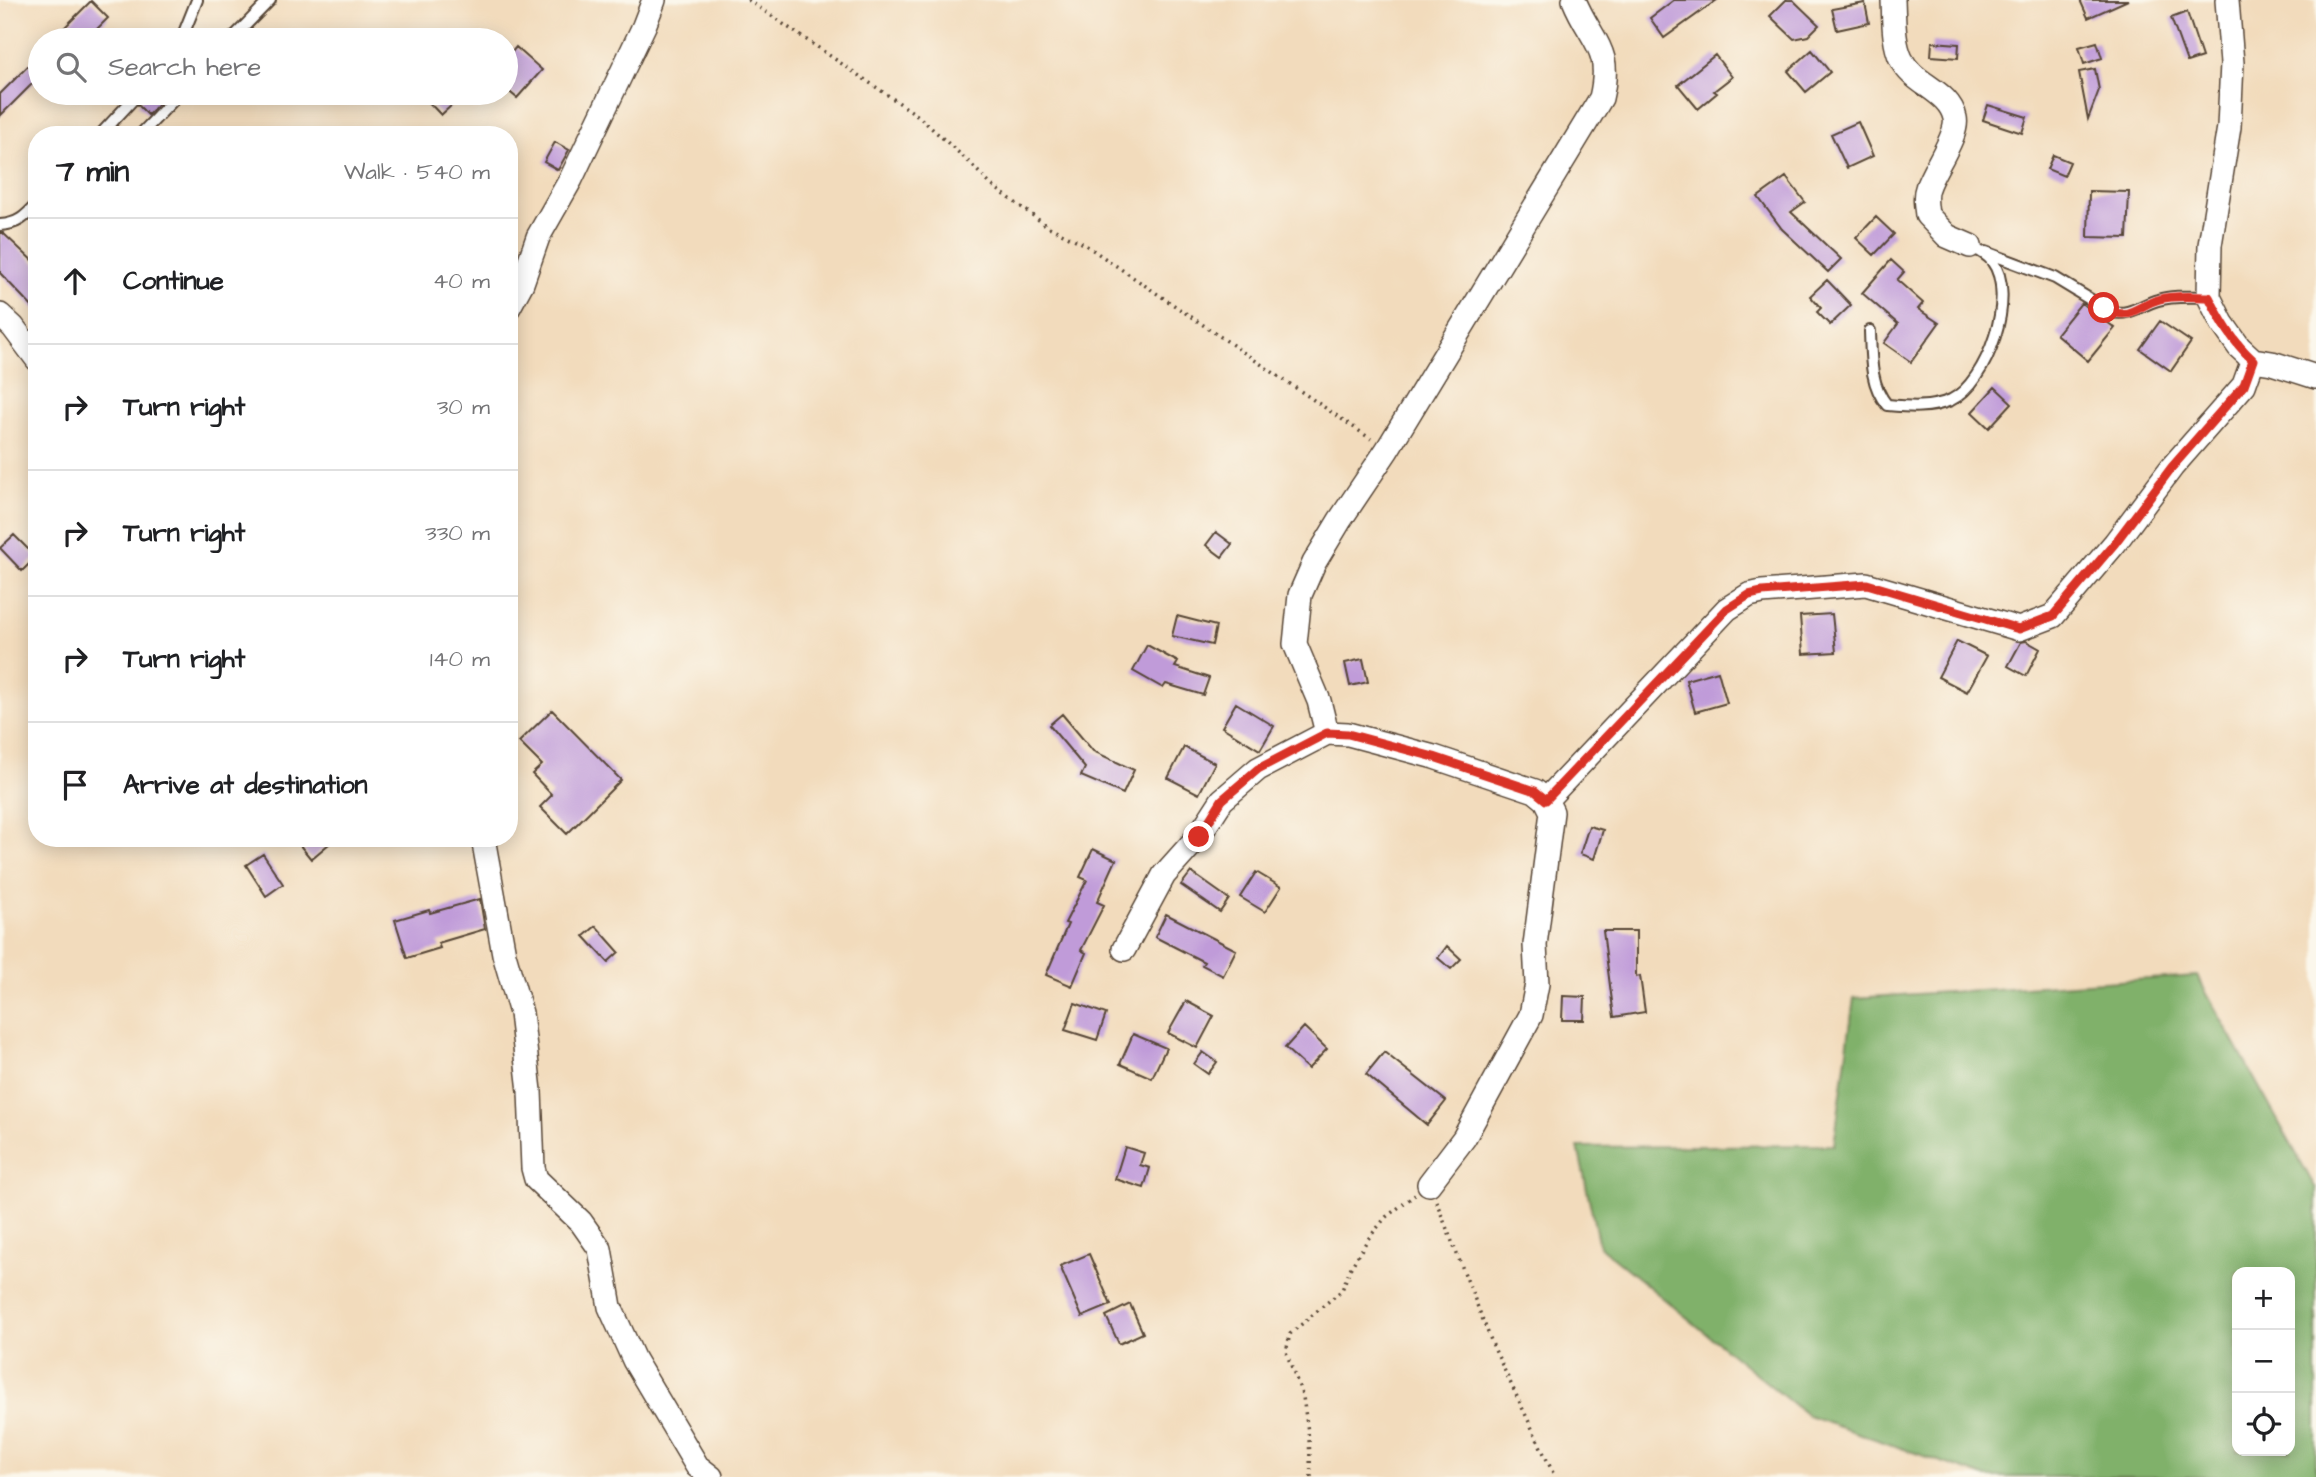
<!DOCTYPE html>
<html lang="en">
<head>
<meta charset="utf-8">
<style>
  :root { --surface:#fff; --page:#f6f6f6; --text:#202124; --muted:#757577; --line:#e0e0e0 }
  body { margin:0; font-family:"Architects Daughter",sans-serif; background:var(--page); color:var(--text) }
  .controls { position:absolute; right:21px; bottom:21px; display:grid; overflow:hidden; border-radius:14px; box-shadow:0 4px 18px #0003 }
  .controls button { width:63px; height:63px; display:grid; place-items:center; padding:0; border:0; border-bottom:2px solid var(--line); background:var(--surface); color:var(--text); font:35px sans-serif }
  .stop { position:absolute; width:21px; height:21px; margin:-16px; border:5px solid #d93025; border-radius:50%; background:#fff }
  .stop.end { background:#d93025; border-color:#fff; box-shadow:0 2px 7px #0008 }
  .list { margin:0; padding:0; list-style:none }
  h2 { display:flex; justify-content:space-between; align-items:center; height:91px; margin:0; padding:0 28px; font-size:30px }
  h2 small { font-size:23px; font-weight:400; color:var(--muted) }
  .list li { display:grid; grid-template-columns:46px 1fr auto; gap:21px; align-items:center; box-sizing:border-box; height:126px; padding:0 28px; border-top:2px solid var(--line) }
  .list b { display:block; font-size:26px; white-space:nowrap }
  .list em { font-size:23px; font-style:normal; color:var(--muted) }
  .icon { flex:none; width:38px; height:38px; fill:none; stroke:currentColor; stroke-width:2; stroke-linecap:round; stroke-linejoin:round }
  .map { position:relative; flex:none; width:2316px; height:1477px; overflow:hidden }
  .search { position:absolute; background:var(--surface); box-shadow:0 4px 18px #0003; left:28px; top:28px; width:490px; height:77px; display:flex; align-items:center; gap:18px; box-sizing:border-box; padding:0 24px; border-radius:38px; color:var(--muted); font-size:26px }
  .panel { position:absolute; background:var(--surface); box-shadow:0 4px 18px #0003; left:28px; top:126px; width:490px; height:721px; border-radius:28px }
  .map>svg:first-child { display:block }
  .forest { fill:#80b16b; stroke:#5e6e44; stroke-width:2; fill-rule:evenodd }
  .building { fill:#c09bd9 }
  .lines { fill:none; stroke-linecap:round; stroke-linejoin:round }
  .lane-casing { stroke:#564536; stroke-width:14 }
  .street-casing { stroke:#564536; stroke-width:26 }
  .path { stroke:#564536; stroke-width:3.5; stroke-dasharray:2 5; stroke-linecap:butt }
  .lane { stroke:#fff; stroke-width:10 }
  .street { stroke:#fff; stroke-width:23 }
  .route { stroke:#d93025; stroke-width:9 }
</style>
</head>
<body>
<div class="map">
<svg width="2316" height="1477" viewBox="0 0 2316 1477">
  <rect width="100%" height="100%" fill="#fbf7ec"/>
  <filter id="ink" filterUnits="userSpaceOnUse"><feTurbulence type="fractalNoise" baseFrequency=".0143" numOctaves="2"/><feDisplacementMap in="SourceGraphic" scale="14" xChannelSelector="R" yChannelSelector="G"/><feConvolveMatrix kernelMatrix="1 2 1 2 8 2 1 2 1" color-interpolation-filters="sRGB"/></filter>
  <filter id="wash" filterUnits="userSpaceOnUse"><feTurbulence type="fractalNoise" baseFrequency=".00686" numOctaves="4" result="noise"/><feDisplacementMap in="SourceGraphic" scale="28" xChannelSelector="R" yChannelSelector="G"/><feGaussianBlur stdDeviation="1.57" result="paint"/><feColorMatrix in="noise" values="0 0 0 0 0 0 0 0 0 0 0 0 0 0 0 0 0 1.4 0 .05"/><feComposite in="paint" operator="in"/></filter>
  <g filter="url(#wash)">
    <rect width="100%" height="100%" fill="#f2dbbc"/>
    <!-- forest -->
    <path class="forest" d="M2197,976L2316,1189V1477H1985L1808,1416L1599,1246L1578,1147L1834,1145L1854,998ZM2237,1272H2290V1451H2237Z"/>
    <g id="blocks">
      <!-- building -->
      <path class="building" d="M1674,0H1717L1664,38L1650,18Z
        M1786,0H1793L1819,25L1808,36L1794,39L1770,16Z
        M2080,0H2128L2088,18Z
        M91,1L108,18L86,40H52Z
        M1865,3L1869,23L1837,30L1832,9Z
        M2187,12L2202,57L2187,62L2171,18Z
        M1932,42L1959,44L1958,58L1931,56Z
        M2097,42L2102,58L2084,64L2079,47Z
        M516,47L542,70L517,98L506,89V59Z
        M1812,50L1830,72L1806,92L1788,71Z
        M40,54V76L0,116V94Z
        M1715,55L1732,77L1714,91L1717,93L1698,109L1678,85Z
        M2095,69L2099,90L2088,119L2079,72Z
        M147,93H169L148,115L138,105Z
        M420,93H465L441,115Z
        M1988,105L2027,117L2022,133L1983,120Z
        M1858,122L1873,156L1847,168L1831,134Z
        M555,142L569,150L558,170L544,162Z
        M2053,155L2070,162L2064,176L2047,169Z
        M1786,177L1805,202L1791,212L1841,259L1828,272L1782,229L1758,197Z
        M2089,191L2129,192L2127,238L2088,237Z
        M1876,217L1894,234L1874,255L1856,238Z
        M0,233H3L37,265V312L0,273Z
        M1891,260L1904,272L1897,280L1923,303L1918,309L1939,323L1911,362L1884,343L1898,324L1862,293Z
        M1827,280L1851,305L1830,325L1817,312L1821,308L1810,296Z
        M2081,303L2115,328L2088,361L2056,334Z
        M2160,321L2191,342L2171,371L2140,349Z
        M1995,387L2012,403L1989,428L1972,412Z
        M1216,532L1232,544L1222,557L1206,545Z
        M14,535L36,557L22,571L0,548Z
        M1832,614L1836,652L1803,654L1800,616Z
        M1177,616L1216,626L1212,645L1172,636Z
        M1957,641L1987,656L1967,692L1938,677Z
        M2026,641L2040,649L2026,676L2008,666L2021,642Z
        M1147,645L1178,662L1175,667L1209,678L1203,695L1166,684L1163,688L1133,671Z
        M1363,659L1368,682L1350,686L1345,663Z
        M1718,671L1727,703L1695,712L1686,680Z
        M1236,703L1274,726L1260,750L1222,727Z
        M552,710L621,780L567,834L540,807L552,795L532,774L542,765L519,742Z
        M1062,714L1093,751L1134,770L1123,794L1081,776L1085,768L1049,725Z
        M1184,747L1215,763L1199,794L1168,778Z
        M1589,826L1603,830L1594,859L1580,854Z
        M294,838H336L311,859Z
        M1093,849L1116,860L1097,902L1104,905L1081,950L1086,953L1072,986L1046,975L1068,924L1065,923L1087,880L1080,877Z
        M263,854L283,884L266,896L246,865Z
        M1191,872L1229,899L1220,912L1181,885Z
        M1256,872L1281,887L1265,912L1240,897Z
        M480,899L485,929L438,943L440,948L407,958L395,920L429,910L430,913Z
        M1166,914L1236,950L1223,976L1202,965L1204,962L1155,937Z
        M596,926L619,952L608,962L584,936Z
        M1603,931H1636V977L1640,976L1645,1012L1614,1017Z
        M1447,946L1461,959L1451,969L1438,958Z
        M1563,996L1585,997L1584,1020H1562Z
        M1186,1001L1214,1016L1197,1048L1168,1033Z
        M1075,1003L1106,1014L1097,1040L1065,1030Z
        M1304,1027L1327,1049L1308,1069L1285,1048Z
        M1133,1034L1166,1048L1152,1078L1120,1064Z
        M1203,1052L1217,1062L1208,1074L1194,1064Z
        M1384,1052L1446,1101L1427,1125L1366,1074Z
        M1125,1147L1144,1153L1140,1165L1150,1168L1144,1188L1115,1179Z
        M1089,1254L1111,1305L1082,1317L1060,1266Z
        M1130,1304L1143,1333L1119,1344L1106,1316Z"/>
    </g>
  </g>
  <g filter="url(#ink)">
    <use href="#blocks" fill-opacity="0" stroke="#564536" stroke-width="2"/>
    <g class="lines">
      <defs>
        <path id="lane" d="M181,40L197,0
          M231,40L270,0
          M100,135L139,93
          M140,135L180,93
          M0,225C18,224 25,217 37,204
          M1986,252L2055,278L2111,312C2131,316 2140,305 2158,300C2173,295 2193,297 2209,297
          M1870,331C1871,357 1870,385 1887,405C1909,407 1930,409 1951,400C1987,383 2018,295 1992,261C1987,254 1977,250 1970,246"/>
        <path id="street" d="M1893,0C1894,19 1893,42 1901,59C1913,85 1949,90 1955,118C1959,135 1933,169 1927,188C1924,196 1926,206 1927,215L1947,236L1970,246
          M2227,0L2232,63L2229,127L2210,245L2209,297L2222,323L2239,347L2253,360L2272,363L2316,377
          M509,307L522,283L538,237L571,179L644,26L654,0
          M0,315L13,327L37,359
          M1327,733L1319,701L1295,644L1300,595L1314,563L1340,520L1387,450L1601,98C1613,47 1591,42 1574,0
          M1546,800L1727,609L1749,595L1762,592L1866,584L2019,629L2053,616L2115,543L2172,467L2244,385L2253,360
          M483,838L504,954L521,1013L530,1091L533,1168L536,1179L581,1222L600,1249L610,1307L634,1360L697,1466L711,1477
          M1124,949L1164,875L1198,837L1222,800L1258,769L1327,733L1348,734L1434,757L1535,791L1546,800L1552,812L1535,945L1537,984L1531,1015L1464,1138L1429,1184"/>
      </defs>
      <!-- lane casing -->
      <use href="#lane" class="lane-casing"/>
      <!-- street casing -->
      <use href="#street" class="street-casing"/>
      <!-- path -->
      <path class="path" d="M748,0L917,115L969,162L990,184L1047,226L1084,244L1371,439
        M1436,1201L1494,1348L1555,1477
        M1311,1477L1309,1439L1303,1397L1286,1352L1290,1334L1342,1290L1350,1269L1368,1239L1386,1217L1415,1195"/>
      <!-- lane -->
      <use href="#lane" class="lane"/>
      <!-- street -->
      <use href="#street" class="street"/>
    </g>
  </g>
  <g class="lines" filter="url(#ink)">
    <!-- route -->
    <path class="route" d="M1199,837L1222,800L1258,769L1327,733L1348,734L1434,757L1535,791L1546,800L1727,609L1749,595L1762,592L1867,584L2019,629L2053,616L2115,543L2172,467L2244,385L2253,360C2233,342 2221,321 2209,297C2194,297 2175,295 2160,299C2137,305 2129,323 2104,308"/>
  </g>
</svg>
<div class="controls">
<button>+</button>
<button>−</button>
<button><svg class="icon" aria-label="locate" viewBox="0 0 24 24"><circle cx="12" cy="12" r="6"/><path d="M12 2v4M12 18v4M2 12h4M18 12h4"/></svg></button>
</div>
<div class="stop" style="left:2104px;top:308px"></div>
<div class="stop end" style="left:1199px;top:837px"></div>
<div class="search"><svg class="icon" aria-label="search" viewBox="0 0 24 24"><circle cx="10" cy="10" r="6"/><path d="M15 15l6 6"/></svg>Search here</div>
<section class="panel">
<h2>7 min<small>Walk · 540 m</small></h2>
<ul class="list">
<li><svg class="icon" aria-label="ahead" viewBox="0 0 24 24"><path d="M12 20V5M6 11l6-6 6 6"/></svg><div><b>Continue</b></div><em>40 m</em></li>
<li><svg class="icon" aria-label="right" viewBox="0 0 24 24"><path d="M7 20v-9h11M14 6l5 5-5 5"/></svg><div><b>Turn right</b></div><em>30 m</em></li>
<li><svg class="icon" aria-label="right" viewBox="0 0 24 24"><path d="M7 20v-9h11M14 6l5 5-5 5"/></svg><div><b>Turn right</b></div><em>330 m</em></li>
<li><svg class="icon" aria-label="right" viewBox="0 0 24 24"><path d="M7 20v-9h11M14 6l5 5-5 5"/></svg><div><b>Turn right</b></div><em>140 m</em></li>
<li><svg class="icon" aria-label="arrive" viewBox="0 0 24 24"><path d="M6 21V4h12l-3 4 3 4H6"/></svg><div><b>Arrive at destination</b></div></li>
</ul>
</section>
</div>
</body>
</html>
